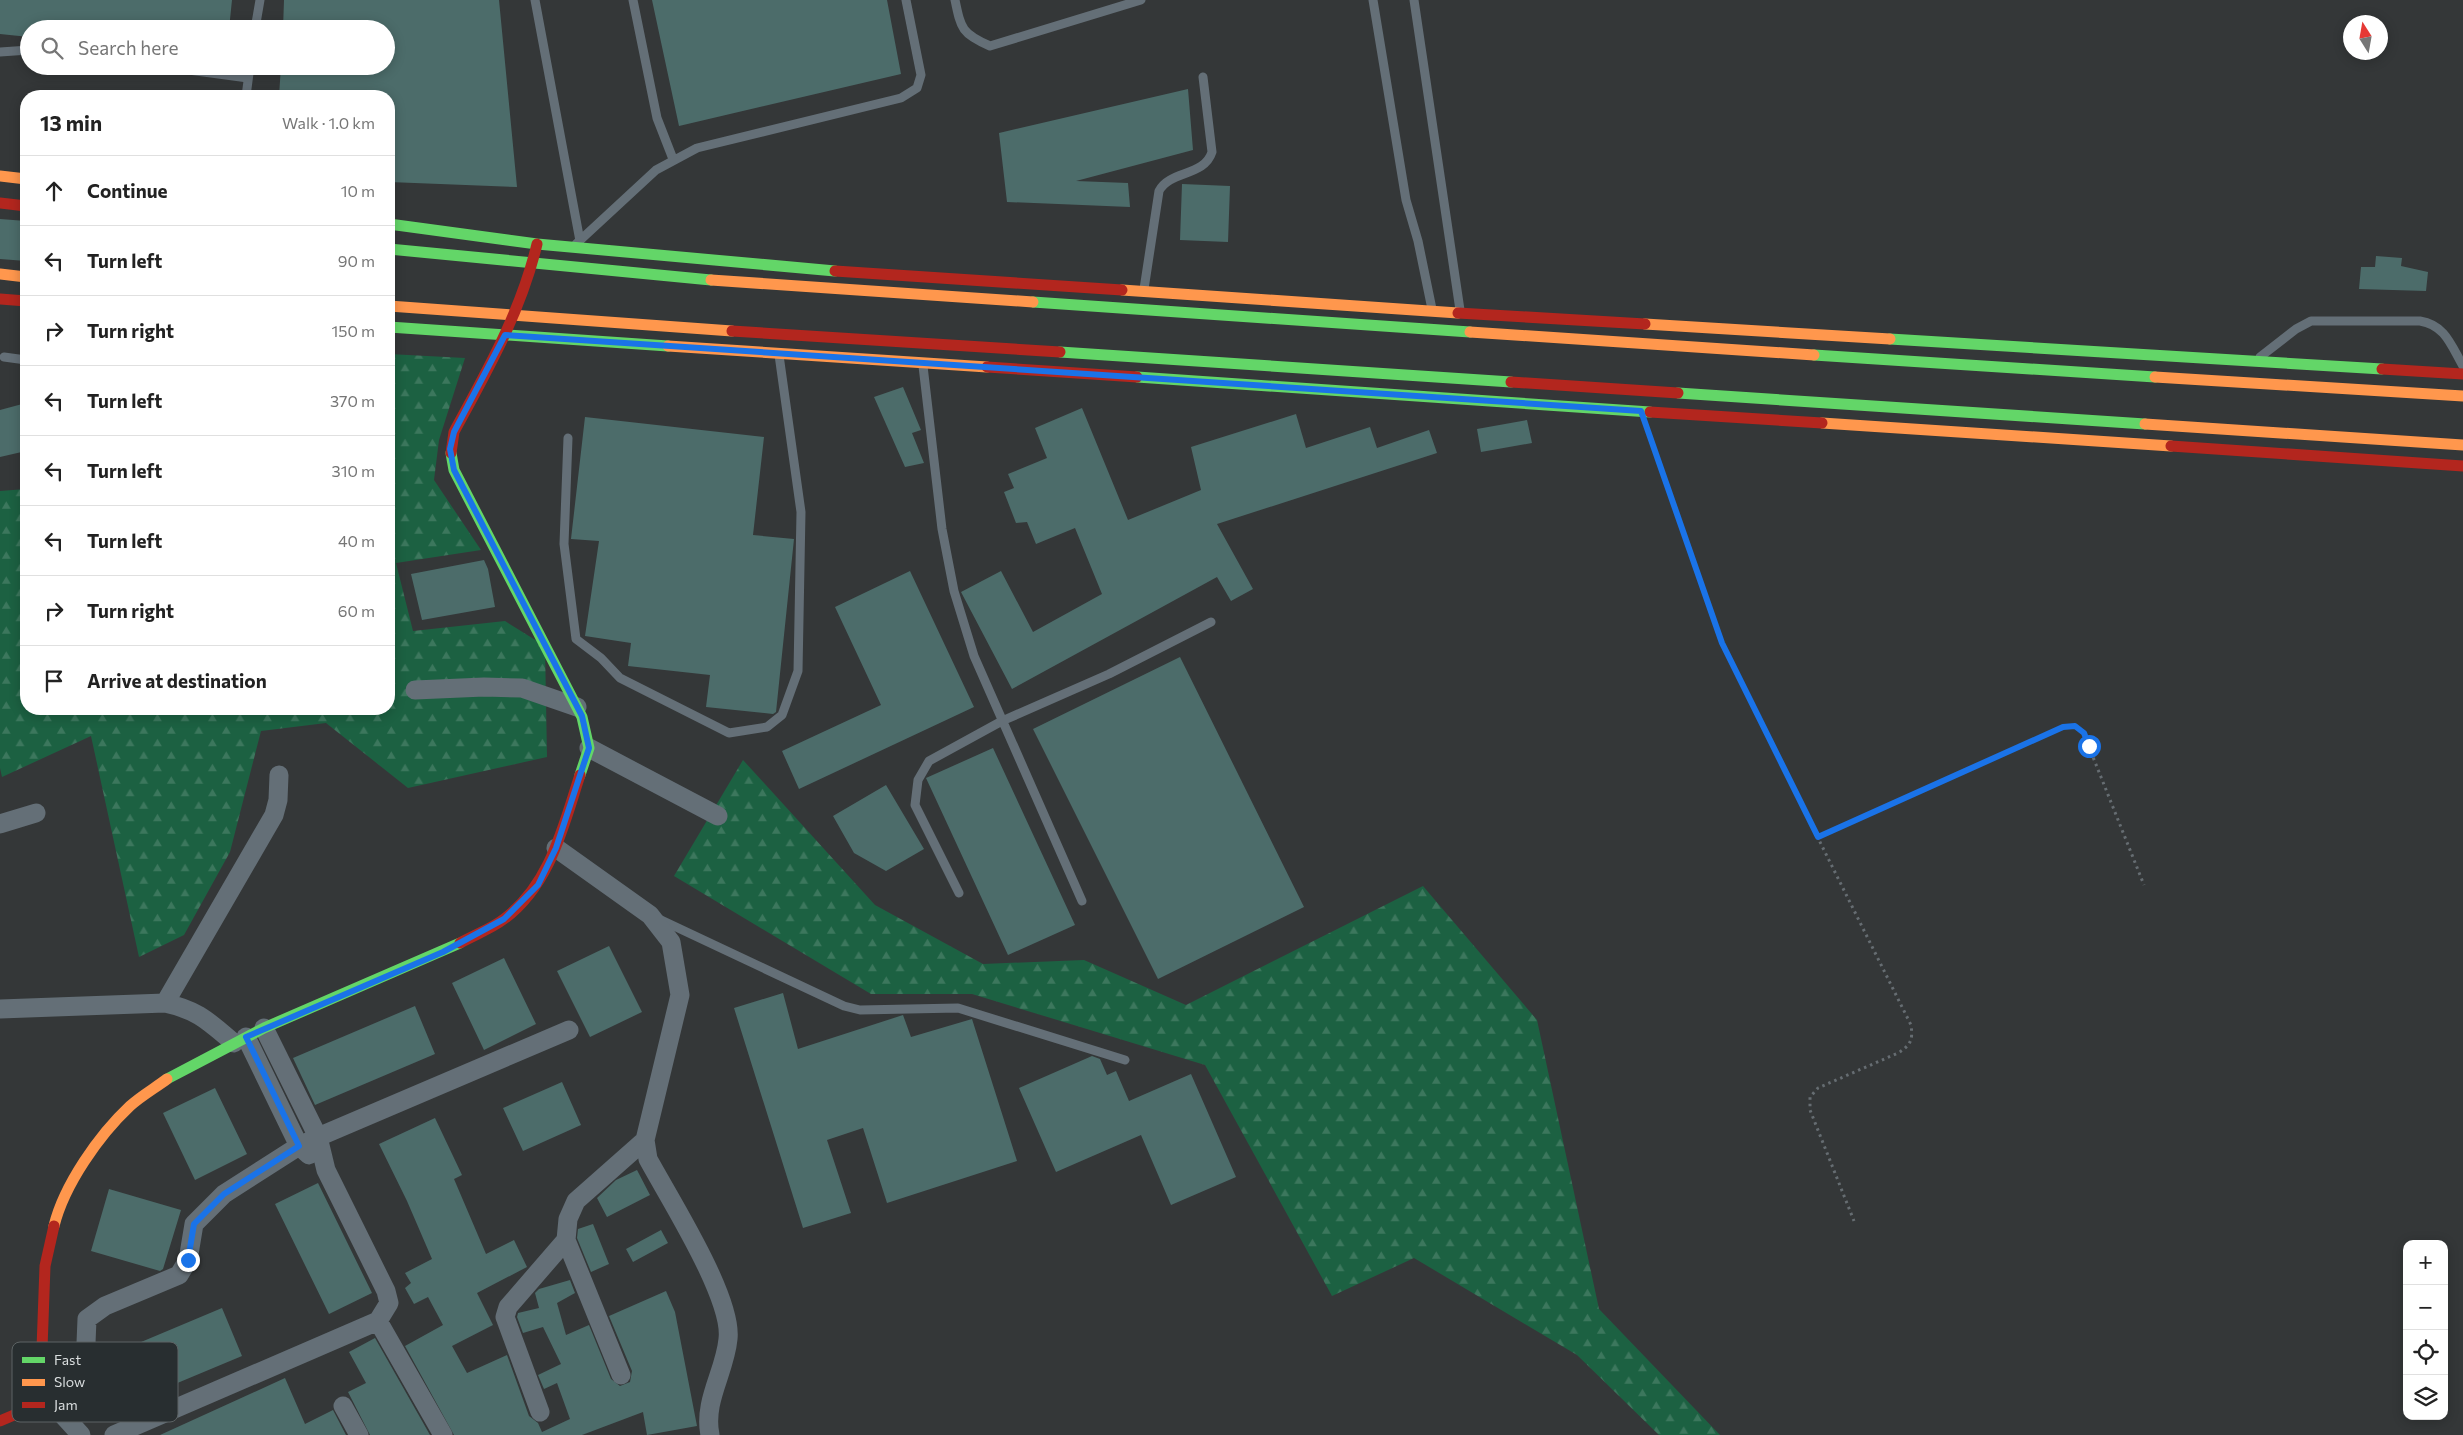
<!DOCTYPE html>
<html lang="en">
<head>
<meta charset="utf-8">
<style>
  :root { --surface:#fff; --page:#f2f2f2; --text:#222; --muted:#767676; --line:#e0e0e0 }
  body { margin:0; font-family:Commissioner,sans-serif; background:var(--page); color:var(--text) }
  .controls { position:absolute; right:15px; bottom:15px; display:grid; overflow:hidden; border-radius:10px; box-shadow:0 2px 12px #0003 }
  .controls button { width:45px; height:45px; display:grid; place-items:center; padding:0; border:0; border-bottom:1px solid var(--line); background:var(--surface); color:var(--text); font:25px sans-serif }
  .compass { position:absolute; left:2343px; top:15px; width:45px; height:45px; border-radius:50%; background:var(--surface); box-shadow:0 2px 12px #0003; rotate:349deg }
  .stop { position:absolute; width:15px; height:15px; margin:-11px; border:4px solid #1a73e8; border-radius:50%; background:#fff }
  .stop.end { background:#1a73e8; border-color:#fff; box-shadow:0 1px 5px #0008 }
  .list { margin:0; padding:0; list-style:none }
  h2 { display:flex; justify-content:space-between; align-items:center; height:65px; margin:0; padding:0 20px; font-size:21px }
  h2 small { font-size:16px; font-weight:400; color:var(--muted) }
  .list li { display:grid; grid-template-columns:32px 1fr auto; gap:15px; align-items:center; box-sizing:border-box; height:70px; padding:0 20px; border-top:1px solid var(--line) }
  .list b { display:block; font-size:19px; white-space:nowrap }
  .list em { font-size:16px; font-style:normal; color:var(--muted) }
  .icon { flex:none; width:28px; height:28px; fill:none; stroke:currentColor; stroke-width:2; stroke-linecap:round; stroke-linejoin:round }
  .map { position:relative; flex:none; width:2463px; height:1435px; overflow:hidden }
  .search { position:absolute; background:var(--surface); box-shadow:0 2px 12px #0003; left:20px; top:20px; width:375px; height:55px; display:flex; align-items:center; gap:12px; box-sizing:border-box; padding:0 18px; border-radius:28px; color:var(--muted); font-size:19px }
  .panel { position:absolute; background:var(--surface); box-shadow:0 2px 12px #0003; left:20px; top:90px; width:375px; height:625px; border-radius:20px }
  .map>svg:first-child { display:block }
  .forest { fill:url(#forest-firs) }
  .building { fill:#4c6c6a }
  .lines { fill:none; stroke-linecap:round; stroke-linejoin:round }
  .path { stroke:#666d72; stroke-width:3; stroke-dasharray:2.5 4; stroke-linecap:butt }
  .lane { stroke:#646f77; stroke-width:9 }
  .street { stroke:#646f77; stroke-width:19 }
  .fast { stroke:#63d668; stroke-width:11 }
  .slow { stroke:#ff974d; stroke-width:11 }
  .jam { stroke:#b3261e; stroke-width:11 }
  .route { stroke:#1a73e8; stroke-width:6 }
  .key { fill:#282e30; stroke:#5d6364; stroke-width:1 }
  .key-label { font-size:14px; fill:#d9ddde }
</style>
</head>
<body>
<div class="map">
<svg width="2463" height="1435" viewBox="0 0 2463 1435">
  <defs>
    <pattern id="forest-firs" width="22" height="20" patternUnits="userSpaceOnUse" patternTransform="scale(1.25)"><rect width="22" height="20" fill="#1c6142"/><path d="M5 1l3.5 6h-7zM16 11l3.5 6h-7z" fill="#3c775d"/></pattern>
  </defs>
  <rect width="100%" height="100%" fill="#343738"/>
  <!-- forest -->
  <path class="forest" d="M389,354L465,358L439,440L434,480L481,550L396,563L413,631L505,621L545,646L547,757L408,788L326,723L261,731L230,852L184,935L139,957L91,736L2,777L0,768V491L26,489V709H389Z
    M743,760L875,905L983,964L1084,960L1186,1005L1423,886L1537,1020L1599,1309L1720,1435H1659L1577,1355L1414,1258L1332,1296L1205,1065L972,994H871L674,876Z"/>
  <!-- building -->
  <path class="building" d="M0,0H232L229,29H29V37L0,34Z
    M284,0H499L517,187L389,182V96H279L281,66H386V29H283Z
    M652,0H887L901,74L679,126Z
    M1188,89L1193,150L1076,181L1128,183L1130,207L1007,202L999,133Z
    M1182,184L1230,186L1228,242L1180,240Z
    M0,219L26,221V261L0,259Z
    M2376,256L2402,258L2401,266L2428,272L2426,291L2359,289L2361,267H2375Z
    M903,387L921,430L912,433L924,463L905,467L874,397Z
    M26,403V451L0,457V410Z
    M1082,408L1128,520L1201,490L1191,447L1296,414L1306,448L1370,427L1377,448L1429,430L1437,453L1217,524L1253,589L1231,601L1217,577L1012,689L961,592L1001,571L1033,632L1102,594L1075,528L1036,544L1027,522L1016,523L1004,492L1014,488L1008,474L1047,458L1035,428Z
    M585,417L764,437L753,535L794,539L776,712L773,714L706,707L710,675L628,666L631,643L585,636L599,541L571,539Z
    M1527,420L1532,443L1481,452L1477,429Z
    M484,560L488,569L495,607L422,620L411,574Z
    M910,571L974,707L799,789L782,751L881,705L835,607Z
    M1180,657L1304,907L1158,979L1033,729Z
    M993,748L1075,925L1008,955L926,778Z
    M886,785L924,849L886,871L854,853L833,816Z
    M609,946L642,1012L590,1037L557,971Z
    M504,958L536,1024L484,1050L452,983Z
    M783,993L798,1049L903,1015L911,1037L972,1019L1017,1161L887,1203L863,1128L827,1140L851,1213L803,1228L734,1008Z
    M415,1006L435,1054L315,1105L293,1058Z
    M1092,1056L1100,1059L1107,1075L1116,1071L1129,1101L1191,1074L1236,1177L1171,1205L1141,1135L1056,1172L1019,1088Z
    M562,1082L581,1125L523,1151L503,1108Z
    M215,1088L247,1154L195,1180L163,1113Z
    M435,1118L462,1175L454,1179L486,1254L514,1240L527,1267L477,1293L493,1325L452,1346L467,1373L507,1355L529,1416L538,1423L542,1432L570,1419L557,1383L544,1389L538,1375L561,1364L543,1327L523,1333L517,1317L518,1313L539,1308L535,1293L539,1289L570,1280L575,1293L557,1303L566,1335L589,1325L611,1379L620,1386L630,1382L632,1371L609,1316L666,1291L675,1312L697,1426L647,1435L643,1412L582,1435H454L405,1346L443,1325L428,1297L414,1304L405,1288L411,1283L405,1273L432,1259L407,1201L379,1144Z
    M637,1170L650,1195L607,1217L597,1198L616,1180Z
    M318,1183L372,1293L329,1314L275,1204Z
    M109,1189L181,1210L163,1269L160,1271L91,1251Z
    M593,1224L609,1264L591,1272L577,1238L578,1229Z
    M661,1230L668,1243L633,1262L626,1249Z
    M222,1308L242,1356L120,1407L103,1358Z
    M375,1338L430,1435H370L348,1392L366,1383L349,1352Z
    M285,1378L305,1424L333,1410L346,1435H160Z"/>
  <g class="lines">
    <!-- path -->
    <path class="path" d="M1649,435L1721,643L1911,1025C1913,1040 1911,1045 1898,1053L1818,1088L1810,1097V1110L1854,1221
      M1818,837L2063,727L2075,726L2084,733L2089,747L2144,885"/>
    <!-- lane -->
    <path class="lane" d="M535,0L580,241
      M633,0L657,118L673,159
      M955,0C961,29 962,34 990,46L1141,0
      M1373,0L1406,200L1418,241L1432,309
      M1414,0L1460,310
      M255,29L260,0
      M0,52L29,50
      M159,66L248,78
      M246,96L250,66
      M576,244L656,170L697,148L901,98L917,88L921,75L906,0
      M1144,289L1159,191C1170,170 1204,177 1212,152L1203,77
      M4,357L26,360
      M2260,357L2296,329L2311,321H2420C2445,325 2451,345 2463,366
      M923,366L942,529L954,591L974,656L1082,901
      M568,438L564,544L576,639L601,658L620,678L729,733L767,727L782,715L798,671L801,512L779,355
      M959,893L915,805L918,780L929,761L1002,721L1109,674L1211,622
      M659,919L844,1006L860,1010L958,1008L1125,1060"/>
    <!-- street -->
    <path class="street" d="M415,690L484,687L522,688L577,707
      M589,748L718,816
      M0,824L36,813
      M556,848L650,915L671,942L680,995L645,1140L648,1159C669,1198 733,1298 728,1339C725,1372 703,1401 710,1435
      M165,1003L274,815L278,800L279,775
      M0,1009L165,1003C198,1010 209,1022 234,1043
      M246,1037L299,1146L309,1155
      M378,1321L443,1435
      M621,1375L566,1240L568,1219L576,1201L645,1140
      M40,1390L81,1435
      M343,1406L359,1435
      M109,1412L86,1343L87,1319L105,1306L179,1275L188,1260L194,1224L224,1194L299,1146L318,1137L569,1030
      M540,1412L505,1317L508,1307L566,1240
      M114,1435L378,1321L389,1303L386,1291L326,1170L318,1137L264,1028"/>
    <!-- fast -->
    <path class="fast" d="M389,224L537,244L835,271
      M389,249L711,280
      M1033,302L1470,332
      M389,327L668,346
      M1890,339L2382,369
      M1060,352L1511,382
      M1814,355L2155,377
      M1137,377L1650,412
      M1678,393L2145,424
      M451,453L454,470L582,717L589,748L580,775
      M167,1079L264,1028L460,943"/>
    <!-- slow -->
    <path class="slow" d="M0,176L26,179
      M0,274L26,277
      M711,280L1033,302
      M1122,290L1458,313
      M389,306L732,331
      M1645,324L1890,339
      M1470,332L1814,355
      M668,346L987,367
      M2155,377L2463,396
      M1822,423L2171,446
      M2145,424L2463,445
      M54,1226C64,1185 99,1135 130,1106C141,1096 155,1088 167,1079"/>
    <!-- jam -->
    <path class="jam" d="M0,203L26,206
      M835,271L1122,290
      M0,299L26,301
      M1458,313L1645,324
      M732,331L1060,352
      M987,367L1137,377
      M2382,369L2463,374
      M1511,382L1678,393
      M1650,412L1822,423
      M2171,446L2463,466
      M451,453L454,432C487,371 521,312 537,244
      M460,943C474,935 491,929 504,919C550,885 563,827 580,775
      M0,1421L40,1404L45,1266L54,1226"/>
  </g>
  <g class="lines">
    <!-- route -->
    <path class="route" d="M188,1260L194,1224L224,1194L299,1146L246,1037L443,952L504,919L538,885L556,848L589,748L582,716L454,470L450,449L454,432L505,335L1641,411L1722,643L1818,837L2063,727L2075,726L2084,733L2089,746"/>
  </g>
  <!-- legend -->
  <rect x="12" y="1342" width="166" height="80" rx="8" class="key"/>
  <rect x="22" y="1357" width="23" height="6" fill="#63d668"/>
  <rect x="22" y="1379" width="23" height="7" fill="#ff974d"/>
  <rect x="22" y="1402" width="23" height="6" fill="#b3261e"/>
  <g class="key-label">
    <text x="54" y="1365">Fast</text>
    <text x="54" y="1387">Slow</text>
    <text x="54" y="1410">Jam</text>
  </g>
</svg>
<div class="controls">
<button>+</button>
<button>−</button>
<button><svg class="icon" aria-label="locate" viewBox="0 0 24 24"><circle cx="12" cy="12" r="6"/><path d="M12 2v4M12 18v4M2 12h4M18 12h4"/></svg></button>
<button><svg class="icon" aria-label="layers" viewBox="0 0 24 24"><path d="M12 4l9 5-9 5-9-5zM3 14l9 5 9-5"/></svg></button>
</div>
<svg class="compass" viewBox="-18 -18 36 36"><path d="M0-13l5 13h-10z" fill="#e53935"/><path d="M0 13l5-13h-10z" fill="#767676"/></svg>
<div class="stop" style="left:2089px;top:746px"></div>
<div class="stop end" style="left:188px;top:1260px"></div>
<div class="search"><svg class="icon" aria-label="search" viewBox="0 0 24 24"><circle cx="10" cy="10" r="6"/><path d="M15 15l6 6"/></svg>Search here</div>
<section class="panel">
<h2>13 min<small>Walk · 1.0 km</small></h2>
<ul class="list">
<li><svg class="icon" aria-label="ahead" viewBox="0 0 24 24"><path d="M12 20V5M6 11l6-6 6 6"/></svg><div><b>Continue</b></div><em>10 m</em></li>
<li><svg class="icon" aria-label="left" viewBox="0 0 24 24"><path d="M17 20v-9H6M10 6l-5 5 5 5"/></svg><div><b>Turn left</b></div><em>90 m</em></li>
<li><svg class="icon" aria-label="right" viewBox="0 0 24 24"><path d="M7 20v-9h11M14 6l5 5-5 5"/></svg><div><b>Turn right</b></div><em>150 m</em></li>
<li><svg class="icon" aria-label="left" viewBox="0 0 24 24"><path d="M17 20v-9H6M10 6l-5 5 5 5"/></svg><div><b>Turn left</b></div><em>370 m</em></li>
<li><svg class="icon" aria-label="left" viewBox="0 0 24 24"><path d="M17 20v-9H6M10 6l-5 5 5 5"/></svg><div><b>Turn left</b></div><em>310 m</em></li>
<li><svg class="icon" aria-label="left" viewBox="0 0 24 24"><path d="M17 20v-9H6M10 6l-5 5 5 5"/></svg><div><b>Turn left</b></div><em>40 m</em></li>
<li><svg class="icon" aria-label="right" viewBox="0 0 24 24"><path d="M7 20v-9h11M14 6l5 5-5 5"/></svg><div><b>Turn right</b></div><em>60 m</em></li>
<li><svg class="icon" aria-label="arrive" viewBox="0 0 24 24"><path d="M6 21V4h12l-3 4 3 4H6"/></svg><div><b>Arrive at destination</b></div></li>
</ul>
</section>
</div>
</body>
</html>
